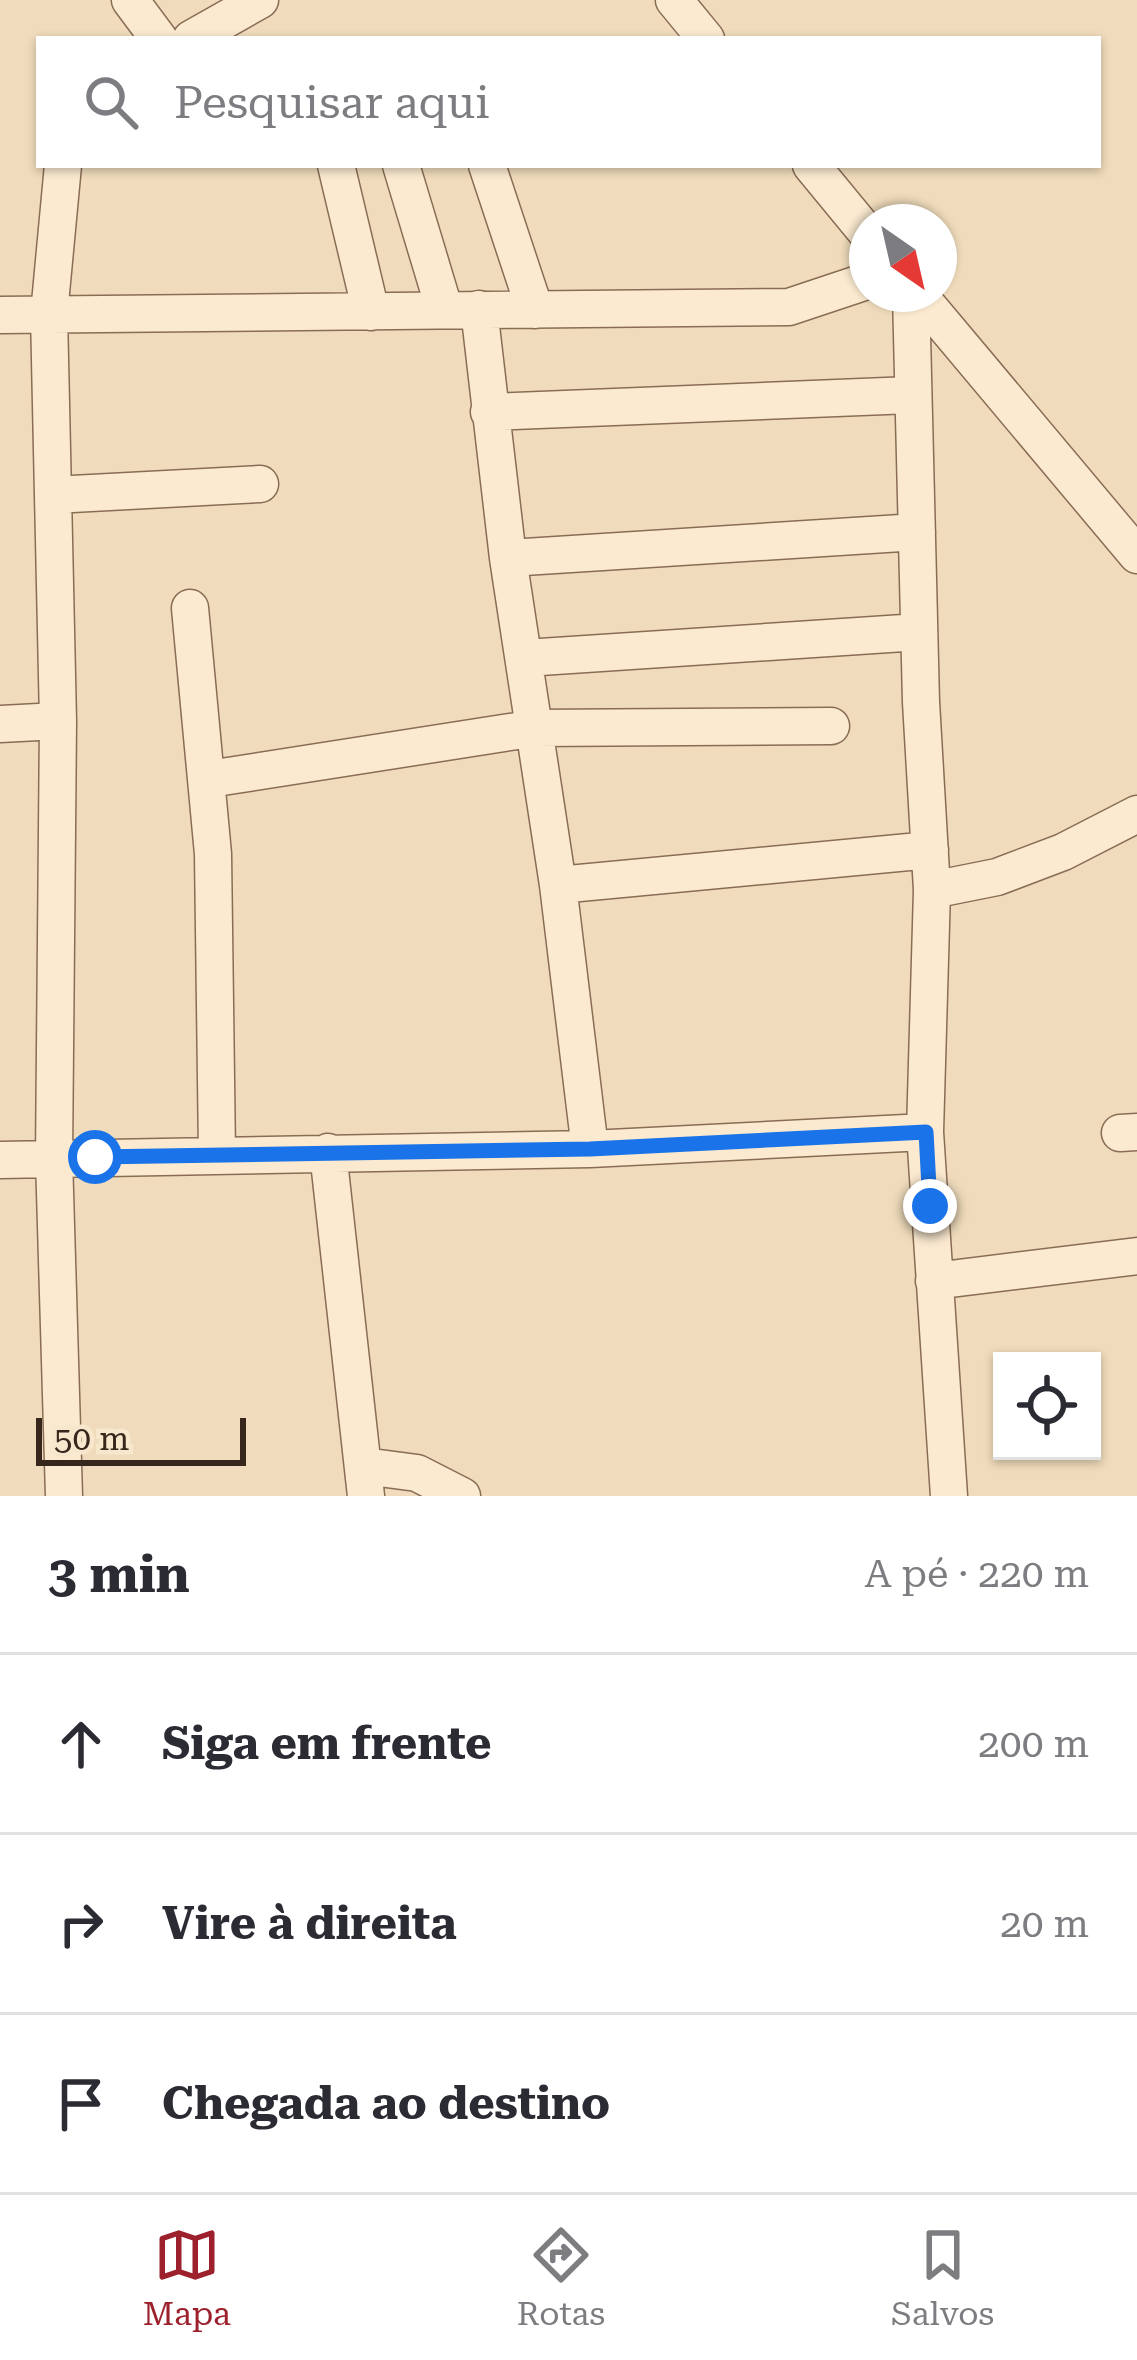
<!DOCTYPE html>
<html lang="pt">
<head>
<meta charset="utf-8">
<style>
  :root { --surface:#fff; --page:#f7f7f7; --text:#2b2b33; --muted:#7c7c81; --line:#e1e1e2; --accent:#9c212d }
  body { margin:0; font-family:"Roboto Serif",serif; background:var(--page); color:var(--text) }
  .controls { position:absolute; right:36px; bottom:36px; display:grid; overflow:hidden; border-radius:0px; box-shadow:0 3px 9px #0004 }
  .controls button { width:108px; height:108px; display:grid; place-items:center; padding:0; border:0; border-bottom:3px solid var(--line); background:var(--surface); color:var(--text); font:60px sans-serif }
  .compass { position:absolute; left:849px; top:204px; width:108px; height:108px; border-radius:50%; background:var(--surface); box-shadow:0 3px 9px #0004; rotate:146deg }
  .scale { position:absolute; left:36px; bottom:30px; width:210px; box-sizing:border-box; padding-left:12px; border:6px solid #37261b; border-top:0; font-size:33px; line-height:42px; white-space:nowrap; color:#37261b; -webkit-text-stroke:9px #f7e7cc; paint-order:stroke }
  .stop { position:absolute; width:36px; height:36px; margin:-27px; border:9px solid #1a73e8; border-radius:50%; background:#fff }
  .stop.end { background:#1a73e8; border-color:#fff; box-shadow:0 3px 12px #0008 }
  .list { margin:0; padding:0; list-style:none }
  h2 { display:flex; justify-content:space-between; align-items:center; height:156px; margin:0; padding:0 48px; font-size:51px }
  h2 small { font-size:39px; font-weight:400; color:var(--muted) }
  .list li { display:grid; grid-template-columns:78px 1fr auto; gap:36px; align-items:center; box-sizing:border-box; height:180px; padding:0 48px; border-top:3px solid var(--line) }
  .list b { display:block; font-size:45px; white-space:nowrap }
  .list em { font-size:39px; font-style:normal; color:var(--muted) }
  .icon { flex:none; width:66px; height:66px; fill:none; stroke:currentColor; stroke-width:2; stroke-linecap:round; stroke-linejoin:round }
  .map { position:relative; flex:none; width:1137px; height:1496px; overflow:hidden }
  .search { position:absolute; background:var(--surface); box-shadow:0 3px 9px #0004; left:36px; right:36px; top:36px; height:132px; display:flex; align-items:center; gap:30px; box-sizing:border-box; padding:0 42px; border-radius:0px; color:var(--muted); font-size:45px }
  .sheet { height:696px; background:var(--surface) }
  nav { display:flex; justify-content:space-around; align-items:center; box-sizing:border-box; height:168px; border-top:3px solid var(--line); background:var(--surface); font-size:33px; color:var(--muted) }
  nav a { display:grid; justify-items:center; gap:6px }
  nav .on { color:var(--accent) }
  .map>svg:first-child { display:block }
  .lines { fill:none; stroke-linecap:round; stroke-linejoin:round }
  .minor-casing { stroke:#896c55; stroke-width:39 }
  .minor { stroke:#fbead0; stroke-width:36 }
  .route { stroke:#1a73e8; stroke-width:15 }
</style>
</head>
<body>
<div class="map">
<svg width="1137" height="1496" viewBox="0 0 1137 1496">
  <rect width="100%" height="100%" fill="#f0dcbc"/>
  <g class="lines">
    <defs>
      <path id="minor" d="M130,0L159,39
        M674,0L706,39
        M191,39L260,0
        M63,165L49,314L58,721L54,1158L64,1496
        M336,165L371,312
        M401,165L444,308
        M487,165L535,310
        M811,165L867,233
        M911,294L921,702L932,890L925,1132L949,1496
        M918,294L1137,555
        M479,309L508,558L558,885L590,1149
        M0,315L789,307L867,281
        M489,412L911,395
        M53,495L260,484
        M508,558L917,532
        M190,608L213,854L217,1154
        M525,658L919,632
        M0,724L58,721
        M209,779L536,728L831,726
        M558,885L930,850
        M932,890L997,877L1063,852L1137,814
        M1120,1133L1137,1132
        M328,1152L366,1496
        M0,1160L590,1149L925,1132
        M934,1281L1137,1256
        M364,1466L417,1473L462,1496"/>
    </defs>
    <!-- minor casing -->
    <use href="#minor" class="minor-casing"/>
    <!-- minor -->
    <use href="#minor" class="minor"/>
  </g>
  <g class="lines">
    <!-- route -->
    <path class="route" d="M95,1157L590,1149L926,1132L930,1206"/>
  </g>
</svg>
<div class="controls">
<button><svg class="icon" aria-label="locate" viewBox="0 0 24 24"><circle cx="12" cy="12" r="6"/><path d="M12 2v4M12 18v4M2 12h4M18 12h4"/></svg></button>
</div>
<svg class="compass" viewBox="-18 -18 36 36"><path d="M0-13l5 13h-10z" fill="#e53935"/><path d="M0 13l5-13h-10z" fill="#7c7c81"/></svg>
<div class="scale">50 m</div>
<div class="stop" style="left:95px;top:1157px"></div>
<div class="stop end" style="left:930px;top:1206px"></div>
<div class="search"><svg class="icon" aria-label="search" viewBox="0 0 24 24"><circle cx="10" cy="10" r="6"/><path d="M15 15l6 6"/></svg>Pesquisar aqui</div>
</div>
<section class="sheet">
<h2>3 min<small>A pé · 220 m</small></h2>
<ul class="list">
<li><svg class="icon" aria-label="ahead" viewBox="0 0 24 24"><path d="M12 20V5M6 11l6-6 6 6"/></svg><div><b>Siga em frente</b></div><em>200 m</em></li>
<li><svg class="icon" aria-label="right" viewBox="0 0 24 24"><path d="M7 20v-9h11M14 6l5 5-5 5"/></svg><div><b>Vire à direita</b></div><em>20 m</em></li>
<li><svg class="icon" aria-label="arrive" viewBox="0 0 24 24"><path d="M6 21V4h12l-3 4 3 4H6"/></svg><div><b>Chegada ao destino</b></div></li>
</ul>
</section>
<nav>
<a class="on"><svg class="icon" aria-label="map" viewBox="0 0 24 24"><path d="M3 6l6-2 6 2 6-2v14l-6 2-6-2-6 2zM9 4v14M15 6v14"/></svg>Mapa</a>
<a><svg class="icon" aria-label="directions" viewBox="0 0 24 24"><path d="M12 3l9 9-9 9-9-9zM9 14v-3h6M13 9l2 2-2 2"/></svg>Rotas</a>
<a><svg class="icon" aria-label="saved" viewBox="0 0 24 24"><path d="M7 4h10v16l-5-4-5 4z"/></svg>Salvos</a>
</nav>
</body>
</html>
